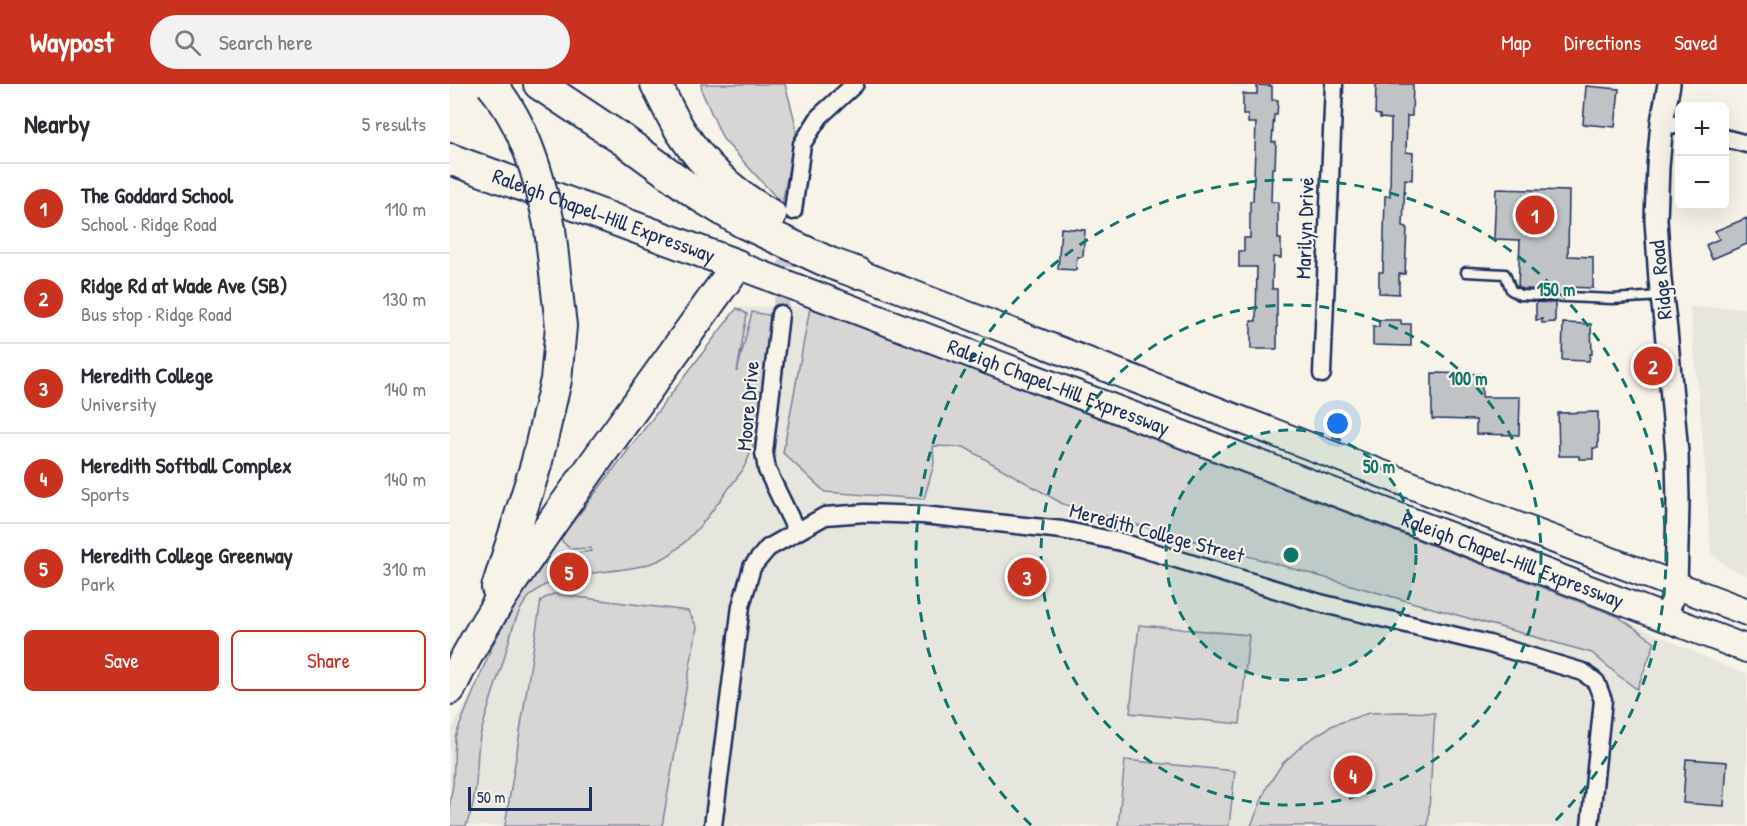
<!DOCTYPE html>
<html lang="en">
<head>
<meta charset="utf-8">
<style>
  :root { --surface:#fff; --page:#f2f2f3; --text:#2b2b33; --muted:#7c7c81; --line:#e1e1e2; --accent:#c8321e }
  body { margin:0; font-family:"Patrick Hand",sans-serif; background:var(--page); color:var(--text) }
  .controls { position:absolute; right:18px; top:18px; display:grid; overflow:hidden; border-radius:9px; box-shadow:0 6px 24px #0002 }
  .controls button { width:54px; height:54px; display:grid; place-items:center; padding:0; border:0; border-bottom:2px solid var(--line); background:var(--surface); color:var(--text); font:30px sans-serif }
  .scale { position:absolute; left:18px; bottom:15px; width:124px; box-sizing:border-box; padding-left:6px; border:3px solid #1b2f5e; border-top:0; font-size:16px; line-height:21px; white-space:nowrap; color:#1b2f5e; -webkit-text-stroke:4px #f7f3e8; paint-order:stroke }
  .you { position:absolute; left:888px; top:340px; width:21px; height:21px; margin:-15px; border:4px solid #fff; border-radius:50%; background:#1a73e8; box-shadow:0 0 0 9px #1a73e833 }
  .badge { display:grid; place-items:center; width:39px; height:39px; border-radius:50%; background:var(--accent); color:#fff; font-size:20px; font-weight:700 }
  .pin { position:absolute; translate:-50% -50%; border:3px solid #fff; box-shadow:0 2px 6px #0006 }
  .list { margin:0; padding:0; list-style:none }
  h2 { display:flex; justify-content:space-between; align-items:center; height:78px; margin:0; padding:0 24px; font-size:26px }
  h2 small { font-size:20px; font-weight:400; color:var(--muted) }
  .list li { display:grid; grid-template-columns:39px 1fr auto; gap:18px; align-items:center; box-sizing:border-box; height:90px; padding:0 24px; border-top:2px solid var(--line) }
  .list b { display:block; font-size:22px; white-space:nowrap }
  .list p { margin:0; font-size:20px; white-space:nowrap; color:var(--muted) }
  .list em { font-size:20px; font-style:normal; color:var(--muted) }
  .actions { display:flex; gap:12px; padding:18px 24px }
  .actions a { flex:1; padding:14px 0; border:2px solid var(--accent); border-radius:9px; text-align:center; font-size:21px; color:var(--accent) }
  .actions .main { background:var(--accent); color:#fff }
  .icon { flex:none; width:33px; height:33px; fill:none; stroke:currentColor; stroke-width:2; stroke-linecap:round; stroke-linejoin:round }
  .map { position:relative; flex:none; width:1297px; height:742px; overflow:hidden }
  header { display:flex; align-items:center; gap:36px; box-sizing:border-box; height:84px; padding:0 30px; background:var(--accent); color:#fff }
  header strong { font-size:28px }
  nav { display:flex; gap:33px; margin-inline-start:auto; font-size:21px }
  .search { width:420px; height:54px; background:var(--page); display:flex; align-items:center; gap:15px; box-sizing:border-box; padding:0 21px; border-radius:33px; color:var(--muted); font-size:22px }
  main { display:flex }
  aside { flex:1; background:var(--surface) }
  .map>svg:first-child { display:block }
  .built { fill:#e6e5de }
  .green { fill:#d7d6d4; stroke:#798299; stroke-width:1.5 }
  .building { fill:#c0c3c5; stroke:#1b2f5e; stroke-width:1.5 }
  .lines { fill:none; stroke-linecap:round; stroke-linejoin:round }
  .minor-tunnel { stroke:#cbcccc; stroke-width:16; stroke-dasharray:16 8; stroke-linecap:butt }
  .service-casing { stroke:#1b2f5e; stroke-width:13 }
  .minor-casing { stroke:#1b2f5e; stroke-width:21 }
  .tertiary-casing { stroke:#1b2f5e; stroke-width:26 }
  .primary-casing { stroke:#1b2f5e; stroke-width:30 }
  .motorway-casing { stroke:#1b2f5e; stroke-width:34 }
  .service { stroke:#f7f3e8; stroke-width:8 }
  .minor { stroke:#f7f3e8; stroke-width:16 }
  .tertiary { stroke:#f7f3e8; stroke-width:21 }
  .primary { stroke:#f7f3e8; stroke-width:26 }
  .motorway { stroke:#f7f3e8; stroke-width:30 }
  .motorway-bridge-casing { stroke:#1b2f5e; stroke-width:34; stroke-linecap:butt }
  .motorway-bridge { stroke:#f7f3e8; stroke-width:30 }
  .ring { fill:none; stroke:#0f766e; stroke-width:3; stroke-dasharray:10 8 }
  .labels { text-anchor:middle; stroke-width:4.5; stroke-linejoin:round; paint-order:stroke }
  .street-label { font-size:21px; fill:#1b2f5e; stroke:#f7f3e8 }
  .centre { fill:#0f766e; stroke:#f7f3e8; stroke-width:3 }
  .ring-label { font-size:18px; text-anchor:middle; font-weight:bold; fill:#0f766e; stroke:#f7f3e8; stroke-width:4.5; stroke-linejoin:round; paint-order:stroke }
</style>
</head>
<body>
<header>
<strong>Waypost</strong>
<div class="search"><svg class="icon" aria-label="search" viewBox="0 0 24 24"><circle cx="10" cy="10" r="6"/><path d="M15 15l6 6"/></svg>Search here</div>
<nav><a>Map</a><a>Directions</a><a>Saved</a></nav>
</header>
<main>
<aside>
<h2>Nearby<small>5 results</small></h2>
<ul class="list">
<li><span class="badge">1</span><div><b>The Goddard School</b><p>School · Ridge Road</p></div><em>110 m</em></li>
<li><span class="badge">2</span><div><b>Ridge Rd at Wade Ave (SB)</b><p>Bus stop · Ridge Road</p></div><em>130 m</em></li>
<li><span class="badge">3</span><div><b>Meredith College</b><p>University</p></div><em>140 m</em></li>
<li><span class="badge">4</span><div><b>Meredith Softball Complex</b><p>Sports</p></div><em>140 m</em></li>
<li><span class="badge">5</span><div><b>Meredith College Greenway</b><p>Park</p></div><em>310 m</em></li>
</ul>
<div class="actions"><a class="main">Save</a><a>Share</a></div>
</aside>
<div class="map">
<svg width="1297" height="742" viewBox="0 0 1297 742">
  <rect width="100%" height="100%" fill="#f7f3e8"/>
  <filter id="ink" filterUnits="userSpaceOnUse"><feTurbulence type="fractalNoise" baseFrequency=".0167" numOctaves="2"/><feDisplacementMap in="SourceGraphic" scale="12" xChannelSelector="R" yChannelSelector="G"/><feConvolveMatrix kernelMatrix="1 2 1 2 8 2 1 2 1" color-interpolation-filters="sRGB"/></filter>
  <g filter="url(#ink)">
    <!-- built -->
    <path class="built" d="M344,222L360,224L1167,532L1272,581L1297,590V742H0V648L110,455L287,224Z
      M1240,223L1297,224V491L1277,483L1261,469L1253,359Z"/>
    <!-- green -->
    <path class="green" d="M251,0H335L346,41V52L343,85L339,84L332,120L273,55L252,8Z
      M287,224L297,230L287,288L302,228L323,232L310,336C306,355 301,371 292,387C271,414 241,461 212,475C175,493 110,482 81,511C64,528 60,555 53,578C45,602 37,627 30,652C26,673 28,694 24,714C23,724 19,733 16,742H0V716L3,701L5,653L43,560L67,515L94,480L114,471L141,467V464L120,465L110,455Z
      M360,224L1167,532L1205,558L1187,605L1169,592L1142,569L613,420L514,363L483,362L484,380L474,415L375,408L333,369Z
      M103,510L238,527L247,543L212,742H55L91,516Z
      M689,541L799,551L790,640L680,629Z
      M952,628L985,629L978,742H801L817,703L832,680L856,658L883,641L919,629Z
      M675,676L785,687L779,742H668Z"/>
    <!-- building -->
    <path class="building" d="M926,0H963L962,32H957L956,68L963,69L962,96L955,95L953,142L957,143L955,190H949V210L929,209V188H933L935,112H940L941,35L930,34V31L925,30Z
      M807,1L822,2V16H828L827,31H824L822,58H826L825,84H822L821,118H828V155H831V174L823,173L822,205H827V265H801V237H806L807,183H789V167H794V154H800V117H803L806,39H798V31H793V10H807Z
      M1136,2L1169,5L1165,43L1133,40Z
      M1046,105L1119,107L1118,172L1143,173V204L1113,203V206L1072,205L1068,203L1070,156L1044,155Z
      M1297,134V160L1262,175L1256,161L1269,155L1265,147Z
      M611,144L635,146L633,172L632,173H627L626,186L608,185Z
      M1086,218L1105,219V238L1092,239V235L1086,236Z
      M929,236H951V240H961V262L923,261V242L929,243Z
      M1113,239L1141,240L1142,270H1140L1139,277L1112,276Z
      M982,289L1032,290V313H1070L1069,351L1026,350V336L982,335Z
      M1148,328V364H1143V375H1129V372H1109L1108,329Z
      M1236,675L1277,678L1274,722L1233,719Z"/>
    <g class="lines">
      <!-- minor-tunnel -->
      <path class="minor-tunnel" d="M330,230L343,127"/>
      <defs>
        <path id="service" d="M1016,188L1055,190L1061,206L1070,211L1163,215L1211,212"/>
        <path id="minor" d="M1212,38L1230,42
          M1274,54L1297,60
          M343,127L352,60L370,32L405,0
          M330,230L314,368L317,386L347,448
          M872,290L884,0
          M263,742L291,522L302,483L318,464L375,432L415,429L473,431L612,446L671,458L870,519L1039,560L1133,588L1146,598L1153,616L1140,742"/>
        <path id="tertiary" d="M1216,535L1226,502L1228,418L1227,369L1216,246L1210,196L1206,136L1208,83L1212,38L1219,0"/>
        <g id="primary">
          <path id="s1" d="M287,181L1297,565"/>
          <path d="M408,189L1068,442L1297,528"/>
        </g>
        <g id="motorway">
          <path d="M89,0L173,56L251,113L292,138L380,179L408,189"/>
          <path d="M206,0C214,16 222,34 232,49C255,84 285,111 321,131"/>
          <path id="s2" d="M0,75L287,181C228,263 169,344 111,426C71,484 30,541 0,605"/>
          <path d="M47,504L86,381L106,296L111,242L100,145"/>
        </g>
      </defs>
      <!-- service casing -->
      <use href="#service" class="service-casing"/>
      <!-- minor casing -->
      <use href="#minor" class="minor-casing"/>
      <!-- tertiary casing -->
      <use href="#tertiary" class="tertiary-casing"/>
      <!-- primary casing -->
      <use href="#primary" class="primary-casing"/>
      <!-- motorway casing -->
      <use href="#motorway" class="motorway-casing"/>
      <!-- service -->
      <use href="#service" class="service"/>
      <!-- minor -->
      <use href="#minor" class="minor"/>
      <!-- tertiary -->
      <use href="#tertiary" class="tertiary"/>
      <!-- primary -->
      <use href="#primary" class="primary"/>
      <!-- motorway -->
      <use href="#motorway" class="motorway"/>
      <defs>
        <path id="motorway-bridge" d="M41,0C75,40 90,94 100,145"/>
      </defs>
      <!-- motorway-bridge casing -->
      <use href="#motorway-bridge" class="motorway-bridge-casing"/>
      <!-- motorway-bridge -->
      <use href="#motorway-bridge" class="motorway-bridge"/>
    </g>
  </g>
  <!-- distance rings -->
  <circle cx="841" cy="471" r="125" fill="#0f766e" fill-opacity=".12"/>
  <g class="ring">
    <circle cx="841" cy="471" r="125"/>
    <circle cx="841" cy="471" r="250"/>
    <path d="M581 741A375 375 0 1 1 1101 741"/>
  </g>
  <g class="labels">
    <!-- street labels -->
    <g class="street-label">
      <text dy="7" stroke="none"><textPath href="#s2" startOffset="164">Raleigh Chapel–Hill Expressway</textPath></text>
      <text transform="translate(855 144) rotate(-88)" y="7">Marilyn Drive</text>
      <text transform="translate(1211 196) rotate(-96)" y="7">Ridge Road</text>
      <text dy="7" stroke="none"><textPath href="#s1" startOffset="344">Raleigh Chapel–Hill Expressway</textPath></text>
      <text transform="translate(298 322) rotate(-85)" y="7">Moore Drive</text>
      <text transform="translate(707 449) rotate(15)" y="7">Meredith College Street</text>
      <text dy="7" stroke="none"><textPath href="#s1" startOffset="830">Raleigh Chapel–Hill Expressway</textPath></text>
    </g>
  </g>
  <circle cx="841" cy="471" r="9" class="centre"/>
  <g class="ring-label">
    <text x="1106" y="212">150 m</text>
    <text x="1018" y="301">100 m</text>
    <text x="929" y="389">50 m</text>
  </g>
</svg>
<div class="controls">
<button>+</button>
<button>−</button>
</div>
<div class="scale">50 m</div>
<div class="you"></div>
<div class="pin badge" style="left:1085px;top:131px">1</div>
<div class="pin badge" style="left:1203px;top:282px">2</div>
<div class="pin badge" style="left:577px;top:493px">3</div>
<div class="pin badge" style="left:903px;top:691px">4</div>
<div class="pin badge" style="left:119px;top:488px">5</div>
</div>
</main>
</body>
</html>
